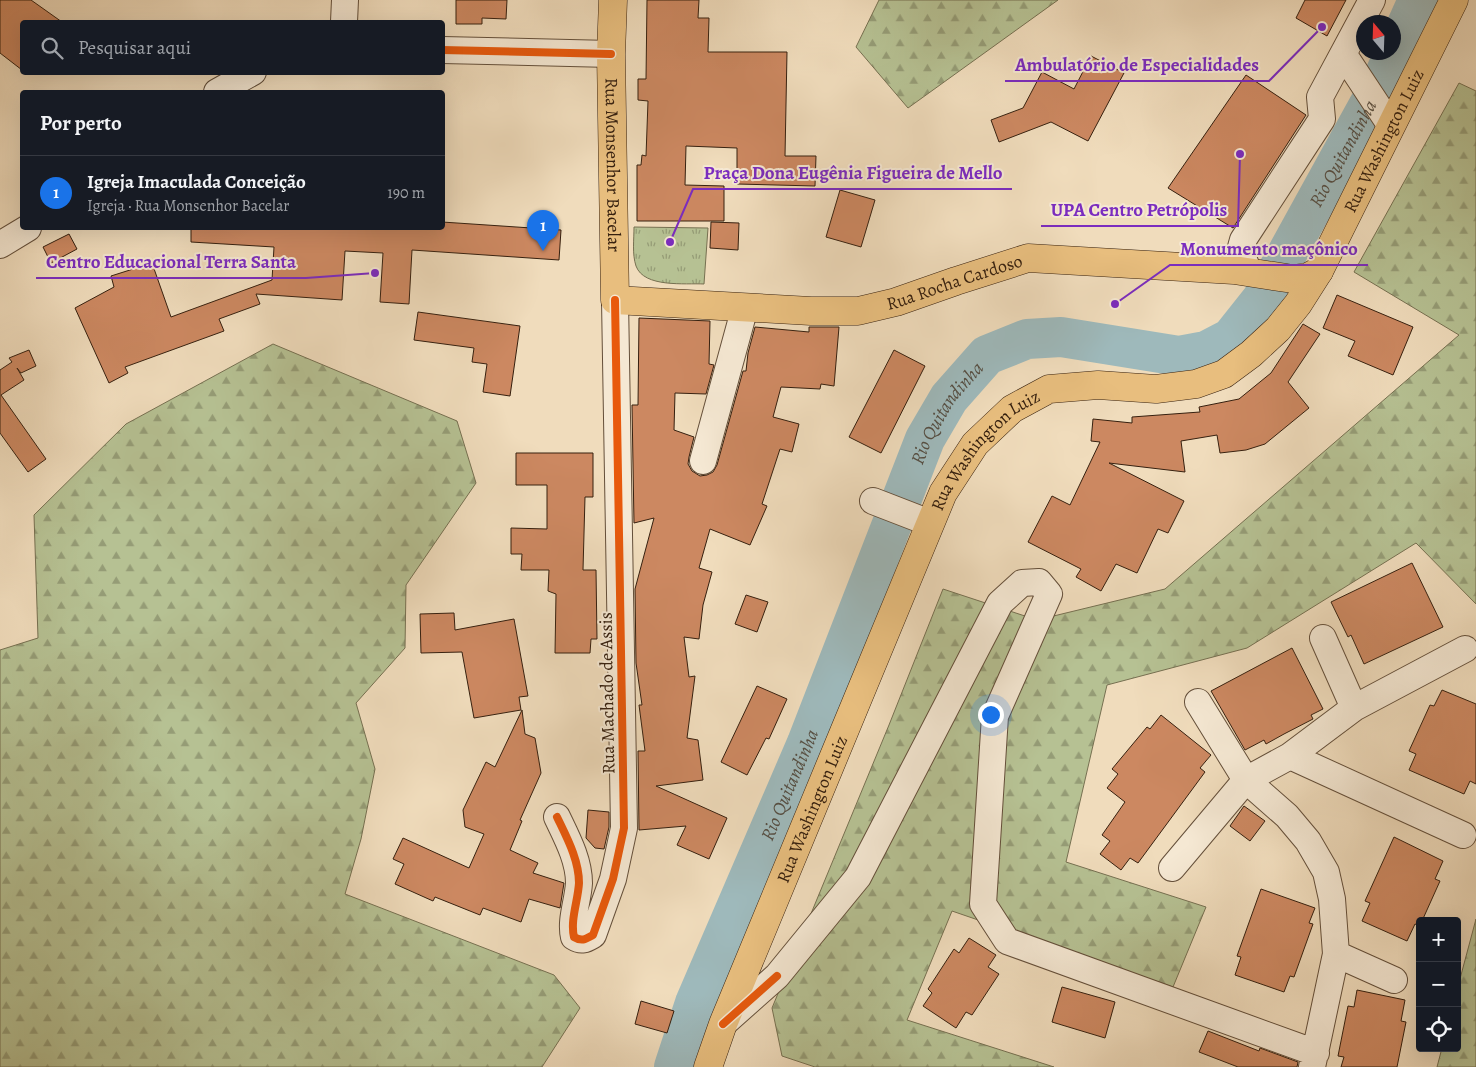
<!DOCTYPE html>
<html lang="pt">
<head>
<meta charset="utf-8">
<style>
  :root { --surface:#171b24; --page:#20242c; --text:#f1f3f6; --muted:#9ea1a6; --line:#363941; --accent:#1a73e8 }
  body { margin:0; font-family:Alegreya,serif; background:var(--page); color:var(--text) }
  .controls { position:absolute; right:15px; bottom:15px; display:grid; overflow:hidden; border-radius:5px; box-shadow:0 5px 20px #0002 }
  .controls button { width:45px; height:45px; display:grid; place-items:center; padding:0; border:0; border-bottom:1px solid var(--line); background:var(--surface); color:var(--text); font:25px sans-serif }
  .compass { position:absolute; left:1356px; top:15px; width:45px; height:45px; border-radius:50%; background:var(--surface); box-shadow:0 5px 20px #0002; rotate:341deg }
  .you { position:absolute; left:990px; top:714px; width:18px; height:18px; margin:-12px; border:4px solid #fff; border-radius:50%; background:#1a73e8; box-shadow:0 0 0 8px #1a73e833 }
  .badge { display:grid; place-items:center; width:32px; height:32px; border-radius:50%; background:var(--accent); color:#fff; font-size:16px; font-weight:700 }
  .pin { position:absolute; translate:-50% -41px; filter:drop-shadow(0 1px 2px #0008) }
  .pin::after { content:''; position:absolute; top:26px; width:18px; height:15px; background:inherit; clip-path:polygon(0 0,100% 0,50% 100%) }
  .list { margin:0; padding:0; list-style:none }
  h2 { display:flex; justify-content:space-between; align-items:center; height:65px; margin:0; padding:0 20px; font-size:21px }
  h2 small { font-size:16px; font-weight:400; color:var(--muted) }
  .list li { display:grid; grid-template-columns:32px 1fr auto; gap:15px; align-items:center; box-sizing:border-box; height:75px; padding:0 20px; border-top:1px solid var(--line) }
  .list b { display:block; font-size:19px; white-space:nowrap }
  .list p { margin:0; font-size:16px; white-space:nowrap; color:var(--muted) }
  .list em { font-size:16px; font-style:normal; color:var(--muted) }
  .icon { flex:none; width:28px; height:28px; fill:none; stroke:currentColor; stroke-width:2; stroke-linecap:round; stroke-linejoin:round }
  .map { position:relative; flex:none; width:1476px; height:1067px; overflow:hidden }
  .search { position:absolute; background:var(--surface); box-shadow:0 5px 20px #0002; left:20px; top:20px; width:425px; height:55px; display:flex; align-items:center; gap:12px; box-sizing:border-box; padding:0 18px; border-radius:5px; color:var(--muted); font-size:19px }
  .panel { position:absolute; background:var(--surface); box-shadow:0 5px 20px #0002; left:20px; top:90px; width:425px; height:140px; border-radius:5px }
  .map>svg:first-child { display:block }
  .forest { fill:url(#forest-firs); stroke:#767051 }
  .park { fill:url(#park-tufts); stroke:#767051 }
  .lines { fill:none; stroke-linecap:round; stroke-linejoin:round }
  .river { stroke:#9eb9bb; stroke-width:40 }
  .building { fill:#cc8861; stroke:#36200f }
  .minor-casing { stroke:#644f3a; stroke-width:28 }
  .major-casing { stroke:#36200f; stroke-width:29 }
  .minor { stroke:#f5e8d3; stroke-width:26 }
  .major { stroke:#e8be7e; stroke-width:28 }
  .cycleway-casing { stroke:#f5e8d3; stroke-width:11 }
  .cycleway { stroke:#e8590c; stroke-width:8 }
  .labels { text-anchor:middle; stroke-width:4; stroke-linejoin:round; paint-order:stroke }
  .street-label { font-size:18px; fill:#36200f; stroke:#f5e8d3 }
  .water-label { font-size:19px; font-style:italic; fill:#554e43; stroke:#f5e8d3 }
  .leader { fill:none; stroke:#7b2cbf; stroke-width:2 }
  .callout-dot { fill:#7b2cbf; stroke:#f5e8d3; stroke-width:2 }
  .callout-label { font-size:19px; text-anchor:middle; font-weight:bold; fill:#7b2cbf; stroke:#f5e8d3; stroke-width:4; stroke-linejoin:round; paint-order:stroke }
</style>
</head>
<body>
<div class="map">
<svg width="1476" height="1067" viewBox="0 0 1476 1067">
  <defs>
    <pattern id="forest-firs" width="22" height="20" patternUnits="userSpaceOnUse" patternTransform="scale(1.25)"><rect width="22" height="20" fill="#b6c193"/><path d="M5 1l3.5 6h-7zM16 11l3.5 6h-7z" fill="#959c76"/></pattern>
    <pattern id="park-tufts" width="24" height="20" patternUnits="userSpaceOnUse" patternTransform="scale(1.25)"><rect width="24" height="20" fill="#b6c193"/><path d="M3 7l-1-3M5 7V3M7 7l1-3M15 17l-1-3M17 17v-4M19 17l1-3" fill="none" stroke="#959c76"/></pattern>
  </defs>
  <rect width="100%" height="100%" fill="#f0dcbc"/>
  <filter id="stains"><feTurbulence type="fractalNoise" baseFrequency=".004" numOctaves="4"/><feColorMatrix values="0 0 0 0 .2 0 0 0 0 .09 0 0 0 0 .02 0 0 0 .5 -.17"/></filter>
  <radialGradient id="worn" r=".72"><stop offset=".6" stop-color="#630" stop-opacity="0"/><stop offset="1" stop-color="#630" stop-opacity=".3"/></radialGradient>
  <!-- forest -->
  <path class="forest" d="M879,0H1058L908,108L856,47Z
    M1459,83L1476,91V604L1416,543L1247,648L1107,685L1066,862L1206,907L1173,987L952,911L907,1020L1054,1067H815L782,1056L772,1008L889,725L943,589L1037,620L1165,589L1459,335L1354,272Z
    M273,344L457,421L476,483L406,585L405,648L356,703L375,769L361,839L345,894L554,975L580,1008L542,1067H0V650L38,638L34,515L126,424Z
    M1476,919V1067H1437L1442,1048H1457V990Z"/>
  <!-- park -->
  <path class="park" d="M634,227L708,228L704,284C685,283 644,288 636,266C632,254 634,240 634,227Z"/>
  <g class="lines">
    <!-- river -->
    <path class="river" id="s1" d="M674,1067L695,1003L807,743L925,439L949,398L987,355L1027,339L1061,337L1179,356L1206,351L1231,338L1262,299L1381,83L1418,0"/>
  </g>
  <!-- building -->
  <path class="building" d="M0,0H31L62,22H22V70L0,53Z
    M456,0H507L506,19L482,18V24H456Z
    M647,0H699L698,18H709L708,52H787L785,156H816L815,186L737,184V148L686,146L685,185L724,186V221H637V165H641L642,155L646,156L648,101L638,100V79H646Z
    M1305,0H1346L1327,36L1296,18Z
    M1091,56L1124,73L1088,141L1051,122L999,142L991,120L1023,108L1042,72L1074,89Z
    M1246,75L1306,115L1233,228L1168,188Z
    M840,190L875,200L861,247L826,237Z
    M442,222L561,230L559,260L412,250L409,304L380,302L383,253L345,251L342,300L256,294L260,304L219,319L224,331L125,367L128,373L109,383L75,308L114,287L111,276L152,263L171,317L272,280L274,247L191,242V228H442Z
    M711,222L739,223L738,250L710,248Z
    M69,234L77,249L51,263L43,247Z
    M1337,295L1413,327L1393,375L1348,356L1355,341L1323,328Z
    M418,312L520,326L510,396L483,392L487,364L472,362L474,348L414,340Z
    M639,318L710,321L709,364L714,365L706,394L675,393L674,430L694,437L689,457L688,464L692,471L700,476L707,475L713,472L717,465L743,371H746L748,353L755,327L809,332V327H839L834,386L821,384L820,389L781,387L773,417L799,424L792,452L780,449L762,504L767,506L750,545L710,529L699,568L712,572L703,605L699,639L684,637L689,677L695,676L687,738L698,740L703,780L656,786L727,818L709,859L677,845L686,826L639,830L638,751H645L639,705H642L636,663L635,589L654,518L634,523L632,405H638Z
    M1303,324L1320,334L1288,382L1309,408L1265,444L1246,450L1220,453L1217,435L1181,441L1185,472L1109,463L1184,501L1168,533L1158,529L1137,573L1116,564L1101,591L1076,577L1081,569L1028,542L1052,496L1070,505L1100,442L1091,441L1093,419L1132,423V417L1200,412L1199,407L1239,399L1271,373Z
    M29,350L36,366L21,373L17,368L24,380L1,395L46,459L28,472L0,433V370L12,362L9,358Z
    M894,350L925,366L881,453L849,437Z
    M516,453H593V497H585L583,570H596L597,639H591L590,653H555L556,594L548,591L549,570H521L522,554H511V528L547,529V485H516Z
    M1412,563L1443,627L1364,664L1351,635L1348,637L1331,602Z
    M746,595L768,602L757,632L735,624Z
    M454,613L455,630L514,619L528,696L519,697L521,710L474,718L462,652L421,653L420,614Z
    M1292,648L1323,709L1311,715L1313,719L1284,734L1266,744L1264,740L1245,750L1211,691Z
    M757,686L787,699L769,739L766,738L747,775L721,762Z
    M1442,690L1476,704V784L1470,781L1464,794L1409,770L1416,754L1409,751L1430,705L1434,706Z
    M522,710L525,734L535,738L541,773L520,820L522,821L510,850L538,863L533,873L564,883L560,908L529,899L521,922L483,908L480,915L435,897L433,901L395,884L404,864L393,859L403,838L469,868L484,834L465,827L463,810L486,762L495,767Z
    M1161,715L1211,755L1200,768L1205,772L1138,863L1130,858L1121,870L1100,854L1110,841L1102,835L1125,802L1107,788L1118,774L1112,769L1147,727L1150,729Z
    M1244,806L1265,821L1250,841L1230,826Z
    M588,810L609,812V827L604,849L595,848L586,838Z
    M1394,837L1443,861L1435,879L1440,881L1422,921H1420V926L1415,924L1407,941L1362,921L1370,903L1365,901Z
    M1261,889L1315,908L1309,923L1313,924L1294,977L1290,976L1284,992L1235,975L1241,957L1237,956Z
    M969,938L996,955L988,967L999,974L972,1015L966,1012L956,1028L923,1006L932,993L928,989L954,949L959,953Z
    M1062,987L1115,1002L1105,1038L1052,1022Z
    M1357,990L1405,1000L1401,1021L1406,1022L1397,1067H1341L1344,1057L1338,1056L1348,1006L1354,1007Z
    M641,1001L674,1011L667,1033L635,1024Z
    M1208,1031L1259,1051L1260,1048L1298,1062L1297,1067H1238L1199,1052Z"/>
  <g class="lines">
    <defs>
      <path id="minor" d="M344,22L345,0
        M442,50L611,54
        M1344,55L1391,126
        M217,92L253,72
        M0,245L28,228
        M1249,272L1240,251L1243,240L1322,119L1320,97L1372,0
        M703,461L745,307
        M873,501L930,523
        M1323,638L1354,708
        M1198,702L1246,780L1287,816L1308,841L1326,872L1332,899L1336,954L1312,1067
        M1290,756L1463,835
        M557,817C567,838 579,860 579,883C578,901 570,920 574,937C582,942 586,939 593,935L613,879L624,828L615,300
        M1172,868L1246,780L1290,756L1354,708L1465,649
        M1336,954L1394,980
        M723,1024L777,976L858,877L1000,603L1022,583L1039,582L1049,594L995,716L983,904L1007,941L1316,1053"/>
      <g id="major">
        <path id="s2" d="M613,0L611,54L615,300L811,311H858L896,302L956,281L1028,258L1234,270L1293,279L1308,277L1319,271"/>
        <path id="s3" d="M708,1067L723,1024L943,493L975,444L1012,409L1049,389L1098,385L1156,389L1196,384L1224,374L1251,354L1278,329L1298,304L1319,271L1454,0"/>
      </g>
    </defs>
    <!-- minor casing -->
    <use href="#minor" class="minor-casing"/>
    <!-- major casing -->
    <use href="#major" class="major-casing"/>
    <!-- minor -->
    <use href="#minor" class="minor"/>
    <!-- major -->
    <use href="#major" class="major"/>
    <defs>
      <path id="cycleway" d="M442,50L611,54
        M557,817C567,838 579,860 579,883C578,901 570,920 574,937C582,942 586,939 593,935L613,879L624,828L615,300
        M723,1024L777,976"/>
    </defs>
    <!-- cycleway casing -->
    <use href="#cycleway" class="cycleway-casing"/>
    <!-- cycleway -->
    <use href="#cycleway" class="cycleway"/>
  </g>
  <g class="labels">
    <!-- street labels -->
    <g class="street-label">
      <text dy="6" stroke="none"><textPath href="#s3" startOffset="1236">Rua Washington Luiz</textPath></text>
      <text dy="6" stroke="none"><textPath href="#s2" startOffset="165">Rua Monsenhor Bacelar</textPath></text>
      <text dy="6" stroke="none"><textPath href="#s2" startOffset="644">Rua Rocha Cardoso</textPath></text>
      <text dy="6" stroke="none"><textPath href="#s3" startOffset="681">Rua Washington Luiz</textPath></text>
      <text transform="translate(607 693) rotate(-91)" y="6">Rua Machado de Assis</text>
      <text dy="6" stroke="none"><textPath href="#s3" startOffset="278">Rua Washington Luiz</textPath></text>
    </g>
    <!-- water labels -->
    <g class="water-label">
      <text dy="7" stroke="none"><textPath href="#s1" startOffset="1250">Rio Quitandinha</textPath></text>
      <text dy="7" stroke="none"><textPath href="#s1" startOffset="710">Rio Quitandinha</textPath></text>
      <text dy="7" stroke="none"><textPath href="#s1" startOffset="305">Rio Quitandinha</textPath></text>
    </g>
  </g>
  <!-- callouts -->
  <path class="leader" d="M1322 27L1269 81H1005M670 242L693 189H1012M1240 154L1238 226H1041M1115 304L1170 265H1368M375 273L306 278H36"/>
  <g class="callout-dot">
    <circle cx="1322" cy="27" r="5"/>
    <circle cx="670" cy="242" r="5"/>
    <circle cx="1240" cy="154" r="5"/>
    <circle cx="1115" cy="304" r="5"/>
    <circle cx="375" cy="273" r="5"/>
  </g>
  <g class="callout-label">
    <text x="1137" y="71">Ambulatório de Especialidades</text>
    <text x="853" y="179">Praça Dona Eugênia Figueira de Mello</text>
    <text x="1139" y="216">UPA Centro Petrópolis</text>
    <text x="1269" y="255">Monumento maçônico</text>
    <text x="171" y="268">Centro Educacional Terra Santa</text>
  </g>
  <rect width="100%" height="100%" filter="url(#stains)"/>
  <rect width="100%" height="100%" fill="url(#worn)"/>
</svg>
<div class="controls">
<button>+</button>
<button>−</button>
<button><svg class="icon" aria-label="locate" viewBox="0 0 24 24"><circle cx="12" cy="12" r="6"/><path d="M12 2v4M12 18v4M2 12h4M18 12h4"/></svg></button>
</div>
<svg class="compass" viewBox="-18 -18 36 36"><path d="M0-13l5 13h-10z" fill="#e53935"/><path d="M0 13l5-13h-10z" fill="#9ea1a6"/></svg>
<div class="you"></div>
<div class="pin badge" style="left:543px;top:251px">1</div>
<div class="search"><svg class="icon" aria-label="search" viewBox="0 0 24 24"><circle cx="10" cy="10" r="6"/><path d="M15 15l6 6"/></svg>Pesquisar aqui</div>
<section class="panel">
<h2>Por perto<small></small></h2>
<ul class="list">
<li><span class="badge">1</span><div><b>Igreja Imaculada Conceição</b><p>Igreja · Rua Monsenhor Bacelar</p></div><em>190 m</em></li>
</ul>
</section>
</div>
</body>
</html>
